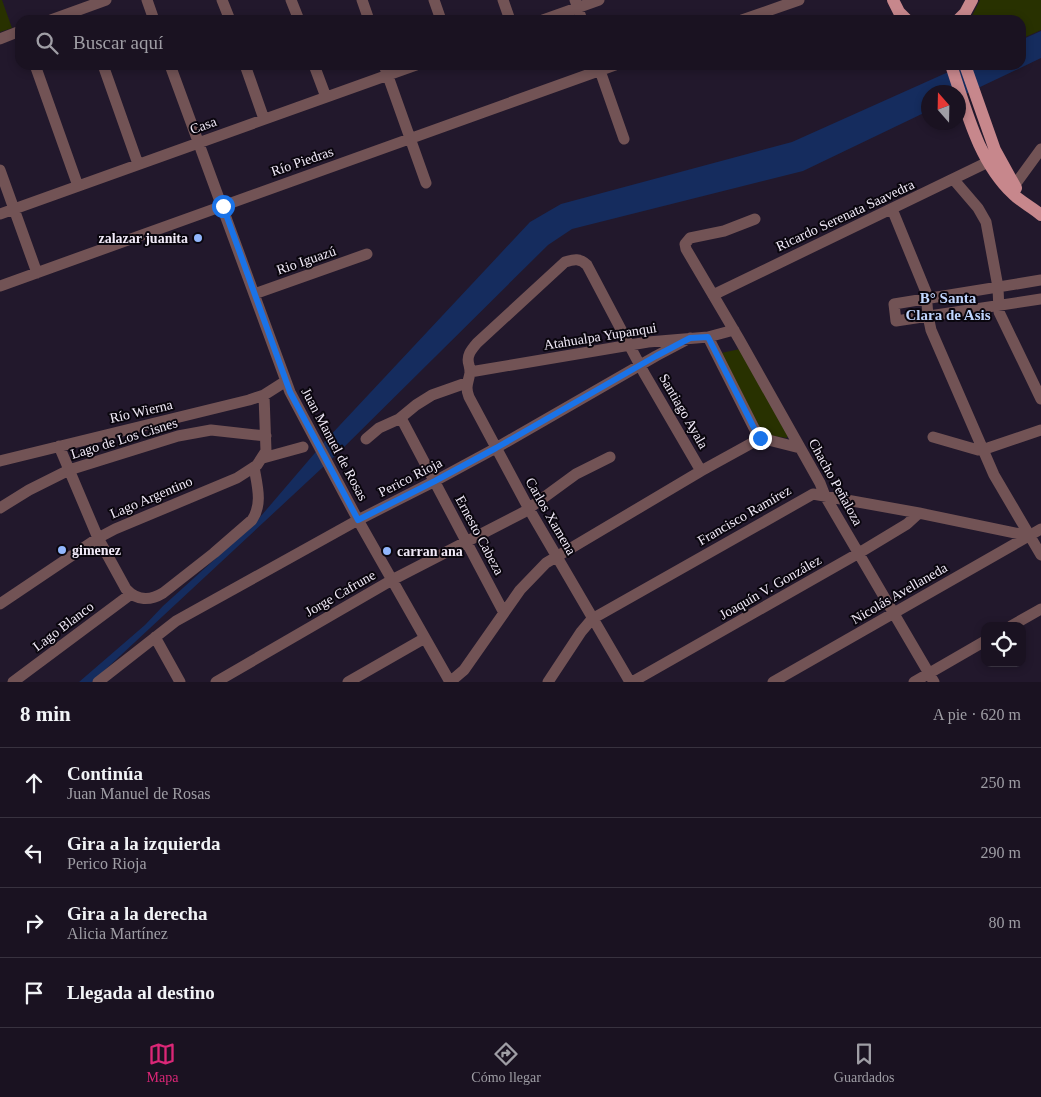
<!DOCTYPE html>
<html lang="es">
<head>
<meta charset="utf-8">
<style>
  :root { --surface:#1a1221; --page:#27202e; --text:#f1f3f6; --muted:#9f9ea5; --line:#38323f; --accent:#db2777 }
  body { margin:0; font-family:"Times New Roman",serif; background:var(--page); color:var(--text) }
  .controls { position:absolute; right:15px; bottom:15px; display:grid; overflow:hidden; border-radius:10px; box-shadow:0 2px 8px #0003 }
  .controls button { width:45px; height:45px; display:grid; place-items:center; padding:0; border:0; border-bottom:1px solid var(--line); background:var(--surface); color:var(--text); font:25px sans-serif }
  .compass { position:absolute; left:921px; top:85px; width:45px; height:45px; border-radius:50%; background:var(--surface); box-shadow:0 2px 8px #0003; rotate:340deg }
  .stop { position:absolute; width:15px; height:15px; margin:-11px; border:4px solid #1a73e8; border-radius:50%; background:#fff }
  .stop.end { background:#1a73e8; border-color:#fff; box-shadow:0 1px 5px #0008 }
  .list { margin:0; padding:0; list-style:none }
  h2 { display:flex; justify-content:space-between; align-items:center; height:65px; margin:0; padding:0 20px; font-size:21px }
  h2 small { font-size:16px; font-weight:400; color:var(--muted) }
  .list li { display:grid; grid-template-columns:32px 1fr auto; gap:15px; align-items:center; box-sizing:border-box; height:70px; padding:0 20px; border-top:1px solid var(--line) }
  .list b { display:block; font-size:19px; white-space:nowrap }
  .list p { margin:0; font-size:16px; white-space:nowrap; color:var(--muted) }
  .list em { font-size:16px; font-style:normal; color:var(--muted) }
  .icon { flex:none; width:28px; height:28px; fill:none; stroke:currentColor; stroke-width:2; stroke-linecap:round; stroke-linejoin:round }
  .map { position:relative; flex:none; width:1041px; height:682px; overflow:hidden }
  .search { position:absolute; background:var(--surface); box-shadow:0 2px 8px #0003; left:15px; right:15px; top:15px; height:55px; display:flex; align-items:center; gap:12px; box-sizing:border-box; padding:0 18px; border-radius:15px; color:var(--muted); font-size:19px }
  .sheet { height:345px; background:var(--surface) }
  nav { display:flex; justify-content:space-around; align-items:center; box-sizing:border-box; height:70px; border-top:1px solid var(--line); background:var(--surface); font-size:14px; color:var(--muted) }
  nav a { display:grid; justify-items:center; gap:2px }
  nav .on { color:var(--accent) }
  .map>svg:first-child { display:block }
  .green { fill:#283100 }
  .water { fill:#152c5e }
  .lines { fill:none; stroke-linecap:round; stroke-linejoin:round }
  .minor { stroke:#725355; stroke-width:11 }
  .major { stroke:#c7878c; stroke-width:12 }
  .route { stroke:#1a73e8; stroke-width:6 }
  .poi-dot { fill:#92b7fd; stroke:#0a060e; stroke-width:2 }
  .labels { text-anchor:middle; stroke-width:4; stroke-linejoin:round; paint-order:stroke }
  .street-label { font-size:14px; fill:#f1eaf8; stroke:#0a060e }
  .poi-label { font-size:14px; font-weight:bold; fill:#f1eaf8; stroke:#0a060e; text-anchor:start }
  .neighbourhood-label { font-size:15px; font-weight:bold; fill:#c1d6fe; stroke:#0a060e }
</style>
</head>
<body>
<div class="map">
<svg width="1041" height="682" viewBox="0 0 1041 682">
  <rect width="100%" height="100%" fill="#22182c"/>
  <!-- green -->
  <path class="green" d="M0,0H2L12,28L0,32Z
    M980,0H1041V30L1021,39V20H970Z
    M740,349L788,435L787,438L767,435L760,431L721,353Z"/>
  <!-- water -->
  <path class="water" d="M1041,31V58L959,97L958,92H928V111L803,171L572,229L548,245L336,455L92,682H79L145,625L163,606L255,523L326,440L530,222L561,204L792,142L964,65H1021V40Z"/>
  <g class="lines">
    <!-- minor -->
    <path class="minor" d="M147,0L154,20
      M222,0L230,20
      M291,0L299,20
      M362,0L369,20
      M434,0L441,20
      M503,0L510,20
      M575,0L582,20
      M51,20L106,0
      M543,20L599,0
      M742,20L799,0
      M0,39L20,31
      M35,65L78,186
      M103,65L138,164
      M170,65L290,392L358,520L450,682
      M245,65L264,119
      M314,65L326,97
      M384,65L426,183
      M598,65L624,139
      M0,170L37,273
      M954,180L978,208L986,222L998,287L999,312L1041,399
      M1014,186L1041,149
      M892,209L926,292L928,316L931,330L994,475L1041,555
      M0,214L416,65
      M755,219L724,231L690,238L685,244L686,249L739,339L820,483L825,496L934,682
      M1041,280L894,304L896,321L1041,299
      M0,286L615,65
      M254,294L367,254
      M713,295L988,162
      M708,337L754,428L761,438
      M470,372L648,342L708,337L734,330
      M401,418L504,613
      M933,437L978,450H982L1041,430
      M366,439L379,428L399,419L416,405L432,395L466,383
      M59,446L98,538L126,589C137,601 150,601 163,593L214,553L252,520C263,504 257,485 254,467
      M263,458L303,447
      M0,461L249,400L264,395L286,381
      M0,508L29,490L69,470L178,436L211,430L266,436
      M0,604L98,538L115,529L237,478L257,465L266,451L264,395
      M1011,626L1041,609
      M155,637L180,682
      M13,682L131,594
      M98,682L176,621L358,520L435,481L496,448L656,356L690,338
      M216,682L392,580L524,512L576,474L610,457
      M348,682L425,638
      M450,682L464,670L520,590L546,563L701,471L761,438L800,448
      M548,682L581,632L592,619L813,494L919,513L1030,536
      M630,682L529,509L469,397C465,387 468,383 470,373C470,370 470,369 469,365C466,356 471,350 477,343L565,262C574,259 580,258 587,265L644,373L701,471
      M632,682L859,553L907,524L919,513
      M773,682L1041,529
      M914,682L985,641"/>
    <!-- major -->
    <path class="major" d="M893,0L899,12L907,20
      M958,20L965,13L972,0
      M951,65C966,109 978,161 1013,194C1021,202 1032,207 1041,215
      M965,65L995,150L1016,188"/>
  </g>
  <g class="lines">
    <!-- route -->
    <path class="route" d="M223,206L290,392L358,520L435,481L496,448L656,356L690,338L708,337L754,428L760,438"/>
  </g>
  <!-- markers -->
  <g class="poi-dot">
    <circle cx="198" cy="238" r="5"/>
    <circle cx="62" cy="550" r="5"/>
    <circle cx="387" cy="551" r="5"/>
  </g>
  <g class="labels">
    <!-- street labels -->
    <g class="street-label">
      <text transform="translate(203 125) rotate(-20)" y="5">Casa</text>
      <text transform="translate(302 161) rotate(-19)" y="5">Río Piedras</text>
      <text transform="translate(845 215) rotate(-25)" y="5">Ricardo Serenata Saavedra</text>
      <text transform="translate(306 260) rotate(-19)" y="5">Rio Iguazú</text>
      <text transform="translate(600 336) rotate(-9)" y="5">Atahualpa Yupanqui</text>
      <text transform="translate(141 411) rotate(-13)" y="5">Río Wierna</text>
      <text transform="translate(684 411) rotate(60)" y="5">Santiago Ayala</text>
      <text transform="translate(124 438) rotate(-17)" y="5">Lago de Los Cisnes</text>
      <text transform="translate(335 444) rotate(62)" y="5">Juan Manuel de Rosas</text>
      <text transform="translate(410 477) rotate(-27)" y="5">Perico Rioja</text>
      <text transform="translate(836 482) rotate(61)" y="5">Chacho Peñaloza</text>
      <text transform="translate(151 497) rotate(-23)" y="5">Lago Argentino</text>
      <text transform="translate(744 515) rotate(-30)" y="5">Francisco Ramírez</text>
      <text transform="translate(551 516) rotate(60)" y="5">Carlos Xamena</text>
      <text transform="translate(480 535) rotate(62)" y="5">Ernesto Cabeza</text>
      <text transform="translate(770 587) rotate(-30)" y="5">Joaquín V. González</text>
      <text transform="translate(340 593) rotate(-30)" y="5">Jorge Cafrune</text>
      <text transform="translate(899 593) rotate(-30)" y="5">Nicolás Avellaneda</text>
      <text transform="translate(63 626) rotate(-37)" y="5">Lago Blanco</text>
    </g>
    <!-- poi labels -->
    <g class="poi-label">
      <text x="188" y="243" text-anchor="end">zalazar juanita</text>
      <text x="72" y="555">gimenez</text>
      <text x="397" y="556">carran ana</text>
    </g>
    <!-- neighbourhood labels -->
    <g class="neighbourhood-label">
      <text x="948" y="303">B° Santa<tspan x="948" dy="17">Clara de Asis</tspan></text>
    </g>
  </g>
</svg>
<div class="controls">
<button><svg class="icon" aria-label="locate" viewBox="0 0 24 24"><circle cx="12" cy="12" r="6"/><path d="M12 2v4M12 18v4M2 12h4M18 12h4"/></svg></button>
</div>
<svg class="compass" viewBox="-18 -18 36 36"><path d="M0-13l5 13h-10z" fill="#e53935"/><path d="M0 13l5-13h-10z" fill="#9f9ea5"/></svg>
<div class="stop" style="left:223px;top:206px"></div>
<div class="stop end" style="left:760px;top:438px"></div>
<div class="search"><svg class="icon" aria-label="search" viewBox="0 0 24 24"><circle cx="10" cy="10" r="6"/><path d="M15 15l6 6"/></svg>Buscar aquí</div>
</div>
<section class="sheet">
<h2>8 min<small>A pie · 620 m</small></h2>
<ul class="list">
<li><svg class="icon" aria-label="ahead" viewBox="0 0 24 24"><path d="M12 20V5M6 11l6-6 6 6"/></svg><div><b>Continúa</b><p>Juan Manuel de Rosas</p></div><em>250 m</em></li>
<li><svg class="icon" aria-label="left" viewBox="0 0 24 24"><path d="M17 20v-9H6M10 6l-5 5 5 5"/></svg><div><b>Gira a la izquierda</b><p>Perico Rioja</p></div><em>290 m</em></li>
<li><svg class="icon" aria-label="right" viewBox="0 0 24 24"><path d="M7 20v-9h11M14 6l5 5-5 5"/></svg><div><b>Gira a la derecha</b><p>Alicia Martínez</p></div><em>80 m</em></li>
<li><svg class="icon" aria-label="arrive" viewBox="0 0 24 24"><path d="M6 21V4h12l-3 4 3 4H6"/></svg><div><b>Llegada al destino</b></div></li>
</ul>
</section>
<nav>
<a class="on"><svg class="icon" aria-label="map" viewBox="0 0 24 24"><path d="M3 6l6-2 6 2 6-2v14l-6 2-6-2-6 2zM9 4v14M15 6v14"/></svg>Mapa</a>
<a><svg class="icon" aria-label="directions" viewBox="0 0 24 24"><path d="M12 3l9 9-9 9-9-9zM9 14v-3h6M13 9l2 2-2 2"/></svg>Cómo llegar</a>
<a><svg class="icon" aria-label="saved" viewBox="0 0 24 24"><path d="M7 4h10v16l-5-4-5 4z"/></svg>Guardados</a>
</nav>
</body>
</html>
